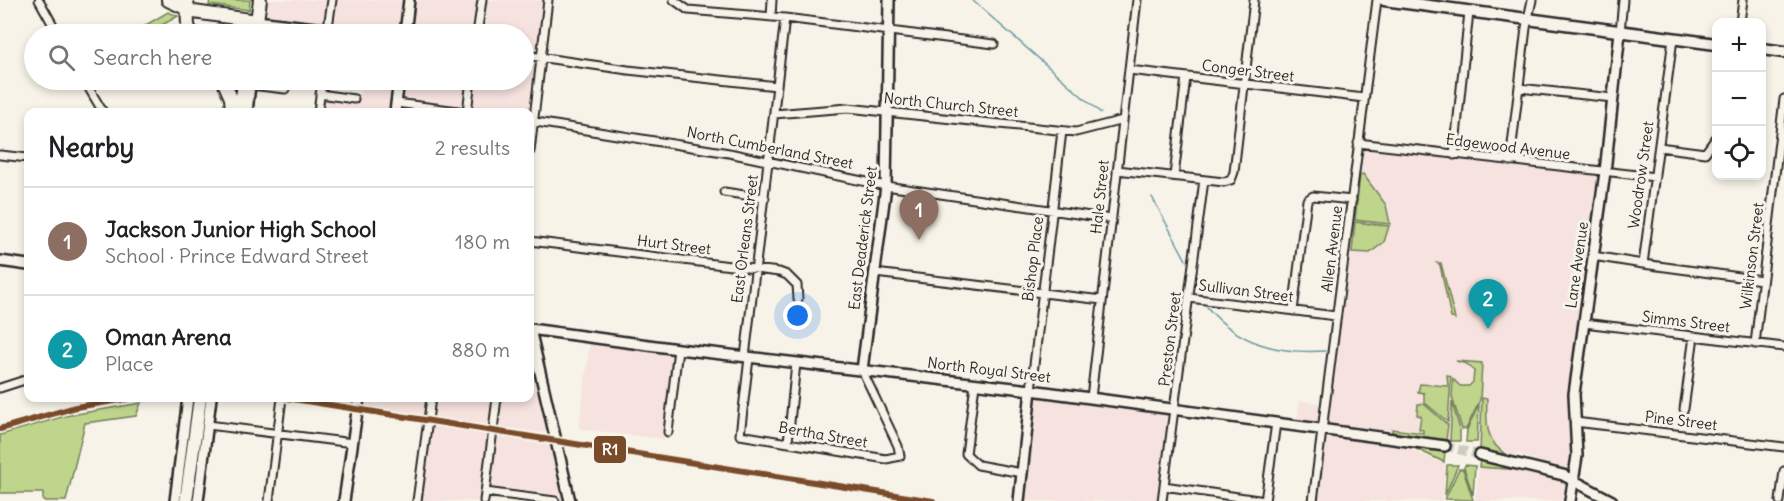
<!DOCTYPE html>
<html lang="en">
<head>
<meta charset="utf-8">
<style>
  :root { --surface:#fff; --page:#f2f2f2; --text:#202124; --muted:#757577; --line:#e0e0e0; --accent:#7c3aed }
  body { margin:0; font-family:Delius,sans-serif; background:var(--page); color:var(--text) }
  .controls { position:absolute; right:18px; top:18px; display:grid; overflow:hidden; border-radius:12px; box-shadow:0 3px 9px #0003 }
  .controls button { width:54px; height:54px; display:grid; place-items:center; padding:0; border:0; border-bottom:2px solid var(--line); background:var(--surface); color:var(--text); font:30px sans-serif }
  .you { position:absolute; left:798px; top:316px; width:21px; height:21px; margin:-15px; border:4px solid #fff; border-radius:50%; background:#1a73e8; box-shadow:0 0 0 9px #1a73e833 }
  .badge { display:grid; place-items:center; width:39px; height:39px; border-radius:50%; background:var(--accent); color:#fff; font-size:20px; font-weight:700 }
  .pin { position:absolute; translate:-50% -50px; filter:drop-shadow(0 2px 3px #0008) }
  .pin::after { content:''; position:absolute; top:32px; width:21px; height:18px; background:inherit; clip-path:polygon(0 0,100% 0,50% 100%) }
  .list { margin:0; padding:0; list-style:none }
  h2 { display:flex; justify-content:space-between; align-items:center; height:78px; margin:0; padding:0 24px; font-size:26px }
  h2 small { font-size:20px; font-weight:400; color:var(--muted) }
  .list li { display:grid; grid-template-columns:39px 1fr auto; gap:18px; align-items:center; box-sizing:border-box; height:108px; padding:0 24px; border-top:2px solid var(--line) }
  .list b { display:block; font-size:22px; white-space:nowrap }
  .list p { margin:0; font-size:20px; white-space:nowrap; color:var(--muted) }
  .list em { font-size:20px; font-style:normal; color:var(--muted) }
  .icon { flex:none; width:33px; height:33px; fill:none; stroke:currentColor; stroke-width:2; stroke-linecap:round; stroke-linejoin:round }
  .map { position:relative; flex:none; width:1784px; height:501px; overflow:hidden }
  .search { position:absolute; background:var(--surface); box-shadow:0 3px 9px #0003; left:24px; top:24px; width:510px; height:66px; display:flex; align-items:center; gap:15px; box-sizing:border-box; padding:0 21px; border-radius:33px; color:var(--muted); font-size:22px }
  .panel { position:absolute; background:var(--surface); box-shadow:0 3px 9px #0003; left:24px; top:108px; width:510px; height:294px; border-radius:12px }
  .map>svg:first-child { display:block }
  .built { fill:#f6e2df }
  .green { fill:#bed58b; stroke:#74805b; stroke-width:1.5 }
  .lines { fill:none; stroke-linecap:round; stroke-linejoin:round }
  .stream { stroke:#6897a1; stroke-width:1.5 }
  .secondary-tunnel { stroke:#cecbc2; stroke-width:9; stroke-dasharray:9 4.5; stroke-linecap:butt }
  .street-casing { stroke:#2b2b2b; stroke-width:11 }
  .secondary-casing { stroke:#2b2b2b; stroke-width:14 }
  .primary-casing { stroke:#2b2b2b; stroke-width:15 }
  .highway-casing { stroke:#2b2b2b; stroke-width:16 }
  .street { stroke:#f7f3e8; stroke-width:7 }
  .secondary { stroke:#f7f3e8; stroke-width:9 }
  .primary { stroke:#f7f3e8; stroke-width:10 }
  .highway { stroke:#f7f3e8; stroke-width:12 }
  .rail-1-casing { stroke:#f7f3e8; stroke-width:10 }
  .rail-1 { stroke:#7a4b2a; stroke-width:6 }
  .labels { text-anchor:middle; stroke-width:6; stroke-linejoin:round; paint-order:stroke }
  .street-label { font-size:15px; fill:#2b2b2b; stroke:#f7f3e8 }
  .line-badge { stroke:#f7f3e8; stroke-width:2 }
  .badge-label { font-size:16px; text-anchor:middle; font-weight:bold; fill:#fff }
</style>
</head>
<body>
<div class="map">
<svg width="1784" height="501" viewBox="0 0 1784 501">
  <rect width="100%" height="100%" fill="#f7f3e8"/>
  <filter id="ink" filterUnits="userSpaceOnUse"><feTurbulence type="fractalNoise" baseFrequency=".0167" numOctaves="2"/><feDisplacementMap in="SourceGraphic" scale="12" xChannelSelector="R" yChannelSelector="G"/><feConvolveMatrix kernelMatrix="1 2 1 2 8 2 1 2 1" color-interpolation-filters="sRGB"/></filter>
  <g filter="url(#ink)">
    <!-- built -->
    <path class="built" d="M264,0H547L530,136V112H470L475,80H524V34H391L261,19Z
      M363,80H468L464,112H320L323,95L359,100Z
      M1361,149L1598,175L1568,396L1570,462L1566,468L1553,467L1516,453V460L1480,450L1481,442H1466L1467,430L1464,429L1460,430V441L1445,442L1327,425Z
      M590,342L674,352L664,439L579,429Z
      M530,344L552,434L360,406L361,398H530Z
      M1036,397L1171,414L1158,501H1024Z
      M1300,401L1321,404L1318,424L1297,422Z
      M429,425L554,446L567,501H419Z
      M1327,436L1397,444L1445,464L1443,501H1316Z
      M1480,459L1561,480L1565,488L1563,501H1475Z"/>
    <!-- green -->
    <path class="green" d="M210,0H250L249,10L209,5Z
      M168,12L178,16L148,33L144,26Z
      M1363,174L1386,205L1390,224L1355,220L1360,175Z
      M1355,222L1389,226L1384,242L1370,253L1352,252Z
      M1437,263H1441L1455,319L1451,318L1440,265Z
      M1456,361L1482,363L1480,400L1466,429H1462L1452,397L1453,379L1460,386H1469L1473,382L1474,371L1467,364Z
      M1447,375L1451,377L1448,422L1424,402V393L1418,392L1420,384L1448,386Z
      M1482,398L1487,399C1486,423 1485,442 1508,456L1480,450Z
      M1452,402L1460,430V441H1450Z
      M141,403L136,416L85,423L66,501H43V493H0V435L65,416Z
      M1418,404H1424L1448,425L1446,440L1392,432V429L1423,433V430L1419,429L1421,416L1417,415Z
      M1479,404L1477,442H1466L1467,430Z
      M1410,446L1445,451L1444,462Z
      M1480,459L1560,479L1521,470L1479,467Z
      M1447,465H1458L1445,495Z
      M1465,465L1475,466L1473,495L1464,468Z
      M1459,469H1463L1473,500L1445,499Z"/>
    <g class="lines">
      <!-- stream -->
      <path class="stream" d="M972,0L1101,113
        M1152,197L1186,260
        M1207,307C1238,344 1278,354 1325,351"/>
      <!-- secondary-tunnel -->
      <path class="secondary-tunnel" d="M1445,446L1480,455"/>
      <defs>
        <path id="street" d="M39,0L58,34
          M674,0L688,10L785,18L994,44
          M771,17L772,0
          M1740,22L1743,0
          M1620,32L1623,0
          M327,34L332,0
          M477,34L482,0
          M524,55L628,70L777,86
          M1129,70L1364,98
          M84,80L103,112
          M250,85L285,89
          M1519,88L1613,98
          M320,94L354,99
          M396,103L466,112
          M318,112L322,80
          M467,112L471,80
          M774,114L848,108L1076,132L1123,120
          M530,121L729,153L886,186L1111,219
          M1358,143L1655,177
          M1659,147L1705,153L1716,138
          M530,151L548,0
          M0,155L28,158
          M1454,155L1469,12
          M1510,161L1526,28L1532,0
          M1117,170L1224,182L1231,180L1234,172L1254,0
          M1174,176L1186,77
          M724,192L765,198
          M530,241L779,272L787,275L797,285L798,299
          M1593,256L1643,264L1673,39
          M1643,264L1762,280
          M875,273L1102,300
          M1189,298L1336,316
          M1293,311L1307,200L1313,196L1352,200
          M1584,323L1784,347
          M1755,344L1784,99
          M745,357L785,18
          M749,358L740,435L886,459L900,456L898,446L862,370
          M975,384L966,454L978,465L1022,473
          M0,388L28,379
          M1031,390L1062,131
          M1091,398L1137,0
          M1684,409L1694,336
          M1575,422L1784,447
          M208,425L353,443
          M668,432L678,349
          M788,442L796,363
          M1164,486L1265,501
          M485,492L555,501
          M269,501L282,398
          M417,501L431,398
          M484,501L497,398
          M1162,501L1204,180
          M1265,501L1276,423
          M1313,501L1377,0
          M1780,501L1784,471"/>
        <path id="secondary" d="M257,21L365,34
          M405,34L409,0
          M247,112L250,85
          M395,112L399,80
          M0,261L28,265
          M530,329L678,349L1031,390L1445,446
          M530,329L570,501
          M862,370L886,186L889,0
          M1480,455L1563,475L1612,501
          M175,501L188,398
          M198,501L211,398
          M344,501L359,398
          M1019,501L1031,390
          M1570,501L1577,456L1574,394L1605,172L1620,32"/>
        <path id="primary" d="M1384,0L1716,44
          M1762,49L1784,52"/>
        <path id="highway" d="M168,0L194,12L257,21
          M187,0L188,26L192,34
          M255,34L260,0
          M223,80L231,98L232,112
          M239,112L245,80
          M186,501L200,398"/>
      </defs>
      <!-- street casing -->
      <use href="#street" class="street-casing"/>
      <!-- secondary casing -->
      <use href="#secondary" class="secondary-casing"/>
      <!-- primary casing -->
      <use href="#primary" class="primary-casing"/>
      <!-- highway casing -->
      <use href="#highway" class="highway-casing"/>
      <!-- street -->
      <use href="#street" class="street"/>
      <!-- secondary -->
      <use href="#secondary" class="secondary"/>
      <!-- primary -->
      <use href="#primary" class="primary"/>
      <!-- highway -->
      <use href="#highway" class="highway"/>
      <defs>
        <path id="rail-1" d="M287,398L933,501
          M0,429L76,407L133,398"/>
      </defs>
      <!-- rail-1 casing -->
      <use href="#rail-1" class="rail-1-casing"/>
      <!-- rail-1 -->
      <use href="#rail-1" class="rail-1"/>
    </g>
  </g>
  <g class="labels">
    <!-- street labels -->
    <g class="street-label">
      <text transform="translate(1248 71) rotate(7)" y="5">Conger Street</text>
      <text transform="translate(951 105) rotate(6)" y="5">North Church Street</text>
      <text transform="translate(1508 147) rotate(7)" y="5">Edgewood Avenue</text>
      <text transform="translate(770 148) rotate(11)" y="5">North Cumberland Street</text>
      <text transform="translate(1641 175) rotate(-82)" y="5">Woodrow Street</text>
      <text transform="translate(1100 197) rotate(-84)" y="5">Hale Street</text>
      <text transform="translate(863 238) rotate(-83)" y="5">East Deaderick Street</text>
      <text transform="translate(745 239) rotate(-83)" y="5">East Orleans Street</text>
      <text transform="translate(674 245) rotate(7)" y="5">Hurt Street</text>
      <text transform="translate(1332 249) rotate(-83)" y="5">Allen Avenue</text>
      <text transform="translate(1752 256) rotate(-83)" y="5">Wilkinson Street</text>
      <text transform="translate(1033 259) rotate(-83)" y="5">Bishop Place</text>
      <text transform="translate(1577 265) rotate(-82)" y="5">Lane Avenue</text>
      <text transform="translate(1246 291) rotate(7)" y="5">Sullivan Street</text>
      <text transform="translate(1686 322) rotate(7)" y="5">Simms Street</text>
      <text transform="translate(1170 339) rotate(-83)" y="5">Preston Street</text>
      <text transform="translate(989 370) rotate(7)" y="5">North Royal Street</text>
      <text transform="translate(1681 421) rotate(7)" y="5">Pine Street</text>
      <text transform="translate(823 435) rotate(10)" y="5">Bertha Street</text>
    </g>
  </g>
  <rect class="line-badge" x="593" y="435" width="34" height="29" rx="6" fill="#7a4b2a"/>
  <g class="badge-label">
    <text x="610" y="455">R1</text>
  </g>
</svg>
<div class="controls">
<button>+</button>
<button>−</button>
<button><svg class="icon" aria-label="locate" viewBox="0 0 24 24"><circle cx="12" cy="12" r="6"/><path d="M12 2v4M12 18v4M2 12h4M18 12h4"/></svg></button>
</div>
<div class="you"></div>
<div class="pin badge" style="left:919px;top:240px;background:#8d6e63">1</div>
<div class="pin badge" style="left:1488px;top:329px;background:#0f9aa8">2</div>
<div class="search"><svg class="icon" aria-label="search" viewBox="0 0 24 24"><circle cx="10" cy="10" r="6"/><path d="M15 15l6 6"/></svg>Search here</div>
<section class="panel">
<h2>Nearby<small>2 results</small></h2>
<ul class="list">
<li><span class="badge" style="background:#8d6e63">1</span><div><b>Jackson Junior High School</b><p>School · Prince Edward Street</p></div><em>180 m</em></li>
<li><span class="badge" style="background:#0f9aa8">2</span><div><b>Oman Arena</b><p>Place</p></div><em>880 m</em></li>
</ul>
</section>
</div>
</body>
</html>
